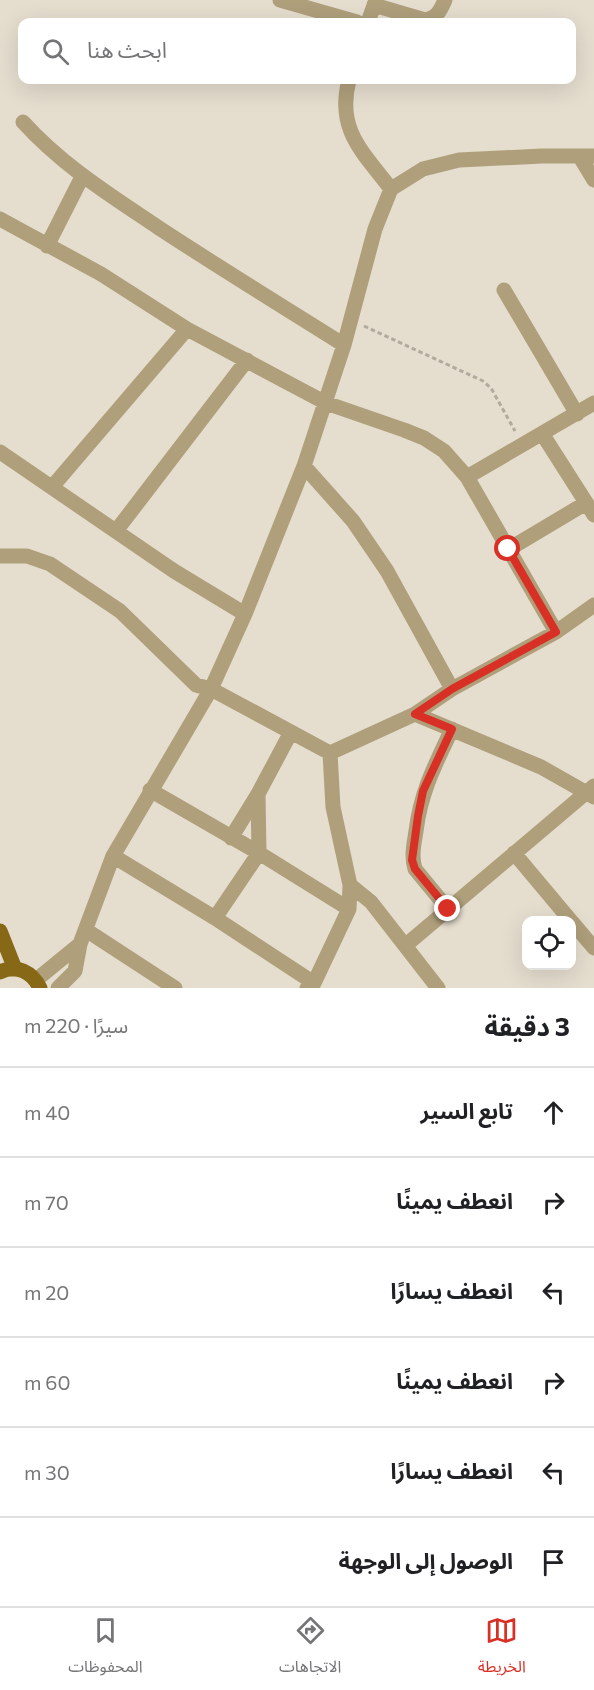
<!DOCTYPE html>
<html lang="ar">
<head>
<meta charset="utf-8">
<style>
  :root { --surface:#fff; --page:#f2f2f2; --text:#202124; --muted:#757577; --line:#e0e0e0; --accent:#d93025 }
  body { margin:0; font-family:Commissioner,"Noto Sans Arabic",sans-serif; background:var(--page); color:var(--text); direction:rtl }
  .controls { position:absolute; right:18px; bottom:18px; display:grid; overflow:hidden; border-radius:12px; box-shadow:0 6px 24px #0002 }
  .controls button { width:54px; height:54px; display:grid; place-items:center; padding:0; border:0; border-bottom:2px solid var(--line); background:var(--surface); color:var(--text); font:30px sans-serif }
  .stop { position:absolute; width:18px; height:18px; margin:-14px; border:4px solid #d93025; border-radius:50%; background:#fff }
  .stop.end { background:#d93025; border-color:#fff; box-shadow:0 2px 6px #0008 }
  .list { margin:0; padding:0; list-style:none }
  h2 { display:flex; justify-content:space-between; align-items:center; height:78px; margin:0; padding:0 24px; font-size:26px }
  h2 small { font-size:20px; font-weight:400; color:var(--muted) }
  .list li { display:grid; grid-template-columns:39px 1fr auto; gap:18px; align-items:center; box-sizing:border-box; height:90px; padding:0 24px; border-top:2px solid var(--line) }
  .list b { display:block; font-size:22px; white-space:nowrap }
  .list em { font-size:20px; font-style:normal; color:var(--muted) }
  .icon { flex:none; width:33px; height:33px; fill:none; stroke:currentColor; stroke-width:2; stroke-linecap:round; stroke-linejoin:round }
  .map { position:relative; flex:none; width:594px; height:988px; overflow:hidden; direction:ltr }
  .search { position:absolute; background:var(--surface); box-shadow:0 6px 24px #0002; left:18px; right:18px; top:18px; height:66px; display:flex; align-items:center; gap:15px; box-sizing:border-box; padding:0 21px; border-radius:12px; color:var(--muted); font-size:22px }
  .sheet { height:618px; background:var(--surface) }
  nav { display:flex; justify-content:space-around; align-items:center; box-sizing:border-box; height:84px; border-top:2px solid var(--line); background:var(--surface); font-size:16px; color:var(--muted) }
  nav a { display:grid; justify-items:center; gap:3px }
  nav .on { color:var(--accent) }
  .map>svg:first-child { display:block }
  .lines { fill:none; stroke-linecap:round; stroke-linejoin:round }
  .path { stroke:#b1ab9f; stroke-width:3; stroke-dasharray:4.5 3; stroke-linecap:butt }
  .minor { stroke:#af9f7b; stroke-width:15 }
  .primary { stroke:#876817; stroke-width:15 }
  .route { stroke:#d93025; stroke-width:8 }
</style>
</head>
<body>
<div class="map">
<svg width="594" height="988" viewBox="0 0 594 988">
  <rect width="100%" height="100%" fill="#e5ddce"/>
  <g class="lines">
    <!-- path -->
    <path class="path" d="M364,326L483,381L491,388L515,431"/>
    <!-- minor -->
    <path class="minor" d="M280,0L357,22
      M374,5L425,20C437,18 440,11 445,0
      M368,22L376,0
      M349,80C336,130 363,152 391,189
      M23,122C63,166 110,195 159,228C220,268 282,306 344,345
      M580,157L594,180
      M0,219L101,274L187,329L326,403L404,430L424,438L444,451L467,477L556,632
      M47,246L82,177
      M504,290L577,414
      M543,435L594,515
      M0,452L174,571L245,614
      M304,466L353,521L387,571L452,689
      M467,477L594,403
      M52,487L187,329
      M116,531L247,360
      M509,549L586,503
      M0,556H27L50,564L120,611L196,685L211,689L330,753L415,714L452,689L556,632L594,605
      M415,714L541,767L594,797
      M150,790L259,853L349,909
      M231,838L258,794L291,732
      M514,853L571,921
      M113,856L215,918L314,983
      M350,885L371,902L438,988
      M448,909L415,869C411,856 414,844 416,831C421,791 435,765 452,729
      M215,918L259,853L258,794
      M572,922L594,948
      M86,930L175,988
      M406,945L594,786
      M36,980L80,944
      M58,988L75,971L80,944L113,856L211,689L245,614L304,466L344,345L375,229L391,189L423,169L459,160L542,156H594
      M307,988L314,983L349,909L350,885L333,807L330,753"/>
    <!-- primary -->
    <path class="primary" d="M0,931L15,969
      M0,972C17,964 32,972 40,988"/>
  </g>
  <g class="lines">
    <!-- route -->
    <path class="route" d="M448,909L415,869L412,860L418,816L423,791L452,729L415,714L452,689L556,632L508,549"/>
  </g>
</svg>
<div class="controls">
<button><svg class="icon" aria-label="locate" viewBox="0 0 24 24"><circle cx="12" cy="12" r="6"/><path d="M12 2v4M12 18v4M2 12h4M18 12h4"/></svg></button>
</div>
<div class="stop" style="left:508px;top:549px"></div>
<div class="stop end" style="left:448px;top:909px"></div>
<div class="search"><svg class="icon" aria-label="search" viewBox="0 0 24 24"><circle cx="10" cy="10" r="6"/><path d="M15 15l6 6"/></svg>ابحث هنا</div>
</div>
<section class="sheet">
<h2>3 دقيقة<small>سيرًا · 220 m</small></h2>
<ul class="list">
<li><svg class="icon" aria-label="ahead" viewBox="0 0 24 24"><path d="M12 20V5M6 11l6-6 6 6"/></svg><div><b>تابع السير</b></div><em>40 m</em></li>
<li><svg class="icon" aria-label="right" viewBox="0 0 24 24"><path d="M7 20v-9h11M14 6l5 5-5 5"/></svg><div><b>انعطف يمينًا</b></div><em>70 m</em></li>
<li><svg class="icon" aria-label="left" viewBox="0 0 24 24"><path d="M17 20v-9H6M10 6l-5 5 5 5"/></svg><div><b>انعطف يسارًا</b></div><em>20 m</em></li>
<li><svg class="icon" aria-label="right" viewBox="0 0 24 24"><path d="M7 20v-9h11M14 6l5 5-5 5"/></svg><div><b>انعطف يمينًا</b></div><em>60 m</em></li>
<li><svg class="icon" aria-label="left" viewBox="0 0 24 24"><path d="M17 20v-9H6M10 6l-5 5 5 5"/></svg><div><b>انعطف يسارًا</b></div><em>30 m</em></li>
<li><svg class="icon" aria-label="arrive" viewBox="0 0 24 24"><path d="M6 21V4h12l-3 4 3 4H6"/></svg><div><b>الوصول إلى الوجهة</b></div></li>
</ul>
</section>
<nav>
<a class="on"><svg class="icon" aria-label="map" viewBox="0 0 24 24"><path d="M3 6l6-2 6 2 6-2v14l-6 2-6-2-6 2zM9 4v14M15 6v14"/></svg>الخريطة</a>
<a><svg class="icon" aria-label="directions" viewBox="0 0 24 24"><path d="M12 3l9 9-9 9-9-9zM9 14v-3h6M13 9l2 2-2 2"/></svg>الاتجاهات</a>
<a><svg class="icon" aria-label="saved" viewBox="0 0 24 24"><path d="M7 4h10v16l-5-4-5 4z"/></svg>المحفوظات</a>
</nav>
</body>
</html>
